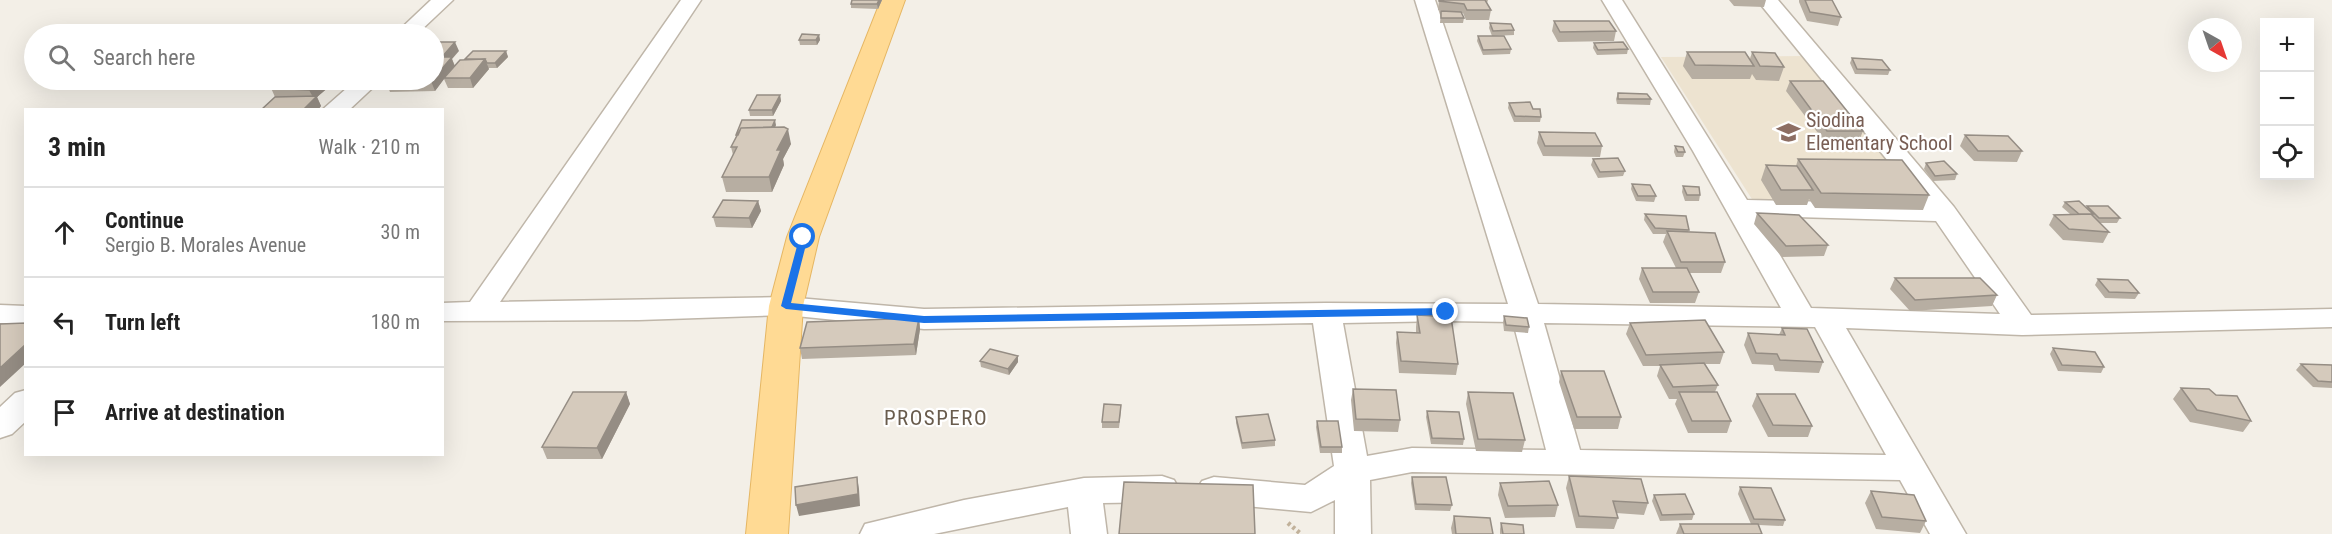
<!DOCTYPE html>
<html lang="en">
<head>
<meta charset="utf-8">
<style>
  :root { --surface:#fff; --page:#f2f2f2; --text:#222; --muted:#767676; --line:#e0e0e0 }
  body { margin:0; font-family:"Roboto Condensed",sans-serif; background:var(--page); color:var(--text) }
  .controls { position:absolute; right:18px; top:18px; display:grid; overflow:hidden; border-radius:0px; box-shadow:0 6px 24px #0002 }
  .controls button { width:54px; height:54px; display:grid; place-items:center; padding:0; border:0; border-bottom:2px solid var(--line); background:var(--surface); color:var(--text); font:30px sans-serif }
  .compass { position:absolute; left:2188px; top:18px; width:54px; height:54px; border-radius:50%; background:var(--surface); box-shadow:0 6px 24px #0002; rotate:140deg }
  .stop { position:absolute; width:18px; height:18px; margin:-14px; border:4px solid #1a73e8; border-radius:50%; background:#fff }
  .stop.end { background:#1a73e8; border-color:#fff; box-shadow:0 2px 6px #0008 }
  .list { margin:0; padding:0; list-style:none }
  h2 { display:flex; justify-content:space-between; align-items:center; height:78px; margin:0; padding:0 24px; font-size:26px }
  h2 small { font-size:20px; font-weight:400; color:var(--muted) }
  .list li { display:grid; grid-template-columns:39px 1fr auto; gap:18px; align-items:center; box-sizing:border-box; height:90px; padding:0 24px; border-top:2px solid var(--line) }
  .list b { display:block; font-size:22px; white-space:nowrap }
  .list p { margin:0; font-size:20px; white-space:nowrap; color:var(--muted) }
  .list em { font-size:20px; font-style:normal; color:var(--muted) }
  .icon { flex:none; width:33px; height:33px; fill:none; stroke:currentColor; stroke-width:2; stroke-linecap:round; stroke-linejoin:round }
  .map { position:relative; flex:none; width:2332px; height:534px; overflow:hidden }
  .search { position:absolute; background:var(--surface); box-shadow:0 6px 24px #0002; left:24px; top:24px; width:420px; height:66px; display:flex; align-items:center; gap:15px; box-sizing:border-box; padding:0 21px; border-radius:33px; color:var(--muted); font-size:22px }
  .panel { position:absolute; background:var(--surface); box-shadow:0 6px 24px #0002; left:24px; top:108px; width:420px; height:348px; border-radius:0px }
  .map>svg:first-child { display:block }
  .education { fill:#ede3d0 }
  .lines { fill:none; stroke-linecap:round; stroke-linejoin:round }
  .minor-casing { stroke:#bfb6a9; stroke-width:3 }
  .primary-casing { stroke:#e5b663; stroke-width:2 }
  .path { stroke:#c1b19a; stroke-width:4.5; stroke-dasharray:3 3; stroke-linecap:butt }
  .minor { fill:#fff; fill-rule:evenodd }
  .primary { fill:#ffda94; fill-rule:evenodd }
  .wall { fill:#b7aea2 }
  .shaded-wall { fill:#958d84 }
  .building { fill:#d5cabc; stroke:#958d84; stroke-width:1.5 }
  .route { fill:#1a73e8 }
  .labels { text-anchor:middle; stroke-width:4.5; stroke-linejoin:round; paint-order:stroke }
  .education-label { font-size:20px; fill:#785e54; stroke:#fff; text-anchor:start }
  .neighbourhood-label { font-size:21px; letter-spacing:1.5px; fill:#695c4d; stroke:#fff }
</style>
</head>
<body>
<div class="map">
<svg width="2332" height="534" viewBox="0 0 2332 534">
  <rect width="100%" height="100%" fill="#f3efe7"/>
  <!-- education -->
  <path class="education" d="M1804,56L1933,211L1757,207L1661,57Z"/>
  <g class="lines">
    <defs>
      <path id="minor" d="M431,0H453L417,34H395Z
        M681,0H701L500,302L786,297L924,309L1326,303L1508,304L1415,0H1435L1538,304L1781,308L1693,151L1602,0H1622L1747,200L1923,204L1757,0H1778L1954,207L2031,315L2332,309V327L2022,335L1846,328L1966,534H1930L1900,480L1412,472L1370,480L1371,534H1335V500L1311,512L1214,503L1202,499L1196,490L1202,481L1214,477L1305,485L1334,466L1313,323L924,329L786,315L639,320L442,321V303L470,302ZM1757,216L1936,221L2000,314L1811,308ZM1446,321L1513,322L1546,450L1412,448L1367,456L1343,323ZM1544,323L1815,327L1886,455L1580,450Z
        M356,80H381L349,110H322Z
        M0,305L26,306V324L0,323Z
        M26,390V421L12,434L0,438V407L15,393Z
        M1162,476L1174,480L1179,489L1174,498L1162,502L1103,503L1107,534H1071L1068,507L934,534H860L865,524L964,500L1084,478Z"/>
      <path id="primary" d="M881,0H905L819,237L803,306L788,534H746L769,306L787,237Z"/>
    </defs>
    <!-- minor casing -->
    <use href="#minor" class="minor-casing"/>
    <!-- primary casing -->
    <use href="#primary" class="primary-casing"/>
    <!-- path -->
    <path class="path" d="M1288,523L1301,534"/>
    <!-- minor -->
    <use href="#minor" class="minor"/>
    <!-- primary -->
    <use href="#primary" class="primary"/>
  </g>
  <!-- wall -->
  <path class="wall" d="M882,0L878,9L851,8V4Z
    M1439,0H1488L1487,3L1491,10L1489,20H1466L1463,13H1462L1464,18L1463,23H1440L1441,11L1449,12L1438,10Z
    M1729,0H1766L1764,7L1734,6Z
    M1799,0H1832L1841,17L1838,26L1807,21L1799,2Z
    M1554,21L1616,31L1614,41L1558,42L1552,31Z
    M1490,23L1514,30V35L1492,36L1489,28Z
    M819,35L820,40L817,45H800L799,40Z
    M1478,36L1511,49L1510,54L1483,55L1477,41Z
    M1594,43L1628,49L1627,54L1597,55L1593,48Z
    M459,51L452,59L455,66L465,59L506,51L508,57L497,68H488L489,69L473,88H448L444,79L435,91L390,92L386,82L387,80H434Z
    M1687,52L1750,59L1752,52L1784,67L1779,81L1756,80L1752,74L1750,79H1692L1683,66Z
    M1852,58L1890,70L1888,75L1855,74L1850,63Z
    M1790,81L1863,131L1859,141H1824L1786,91Z
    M330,86L317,97L321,106L318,110H261L275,97L271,88Z
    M1618,93L1651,99L1650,105L1617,104L1616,99Z
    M780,95L781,101L773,116H750L749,110Z
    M1509,103L1533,109L1541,117L1540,122H1514L1508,108Z
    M776,125L775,127L791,144L783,159L784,165L772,192H726L722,177L733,155L731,147L737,137L736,135Z
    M1539,132L1602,146L1600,157L1543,156L1537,143Z
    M1965,135L2022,151L2017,162L1974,161L1960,146Z
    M1675,146L1685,152L1683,157H1676L1674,152Z
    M1593,159L1625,171L1623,176L1598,178L1591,165Z
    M1798,159L1929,195L1923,210L1815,208L1809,199L1807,205H1776L1761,180L1766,165L1796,166Z
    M1926,163L1957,174L1955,180L1933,181L1924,169Z
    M1632,184L1656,196L1654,202L1636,201L1631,189Z
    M1683,186L1700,195L1699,201H1685L1682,192Z
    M758,201L761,211L752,228L716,227L713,217Z
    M2065,202L2086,208L2087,206L2120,218L2117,223H2100L2109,232L2103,243L2063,240L2049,225L2054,215L2070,214L2062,207Z
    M1757,213L1828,245L1824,256L1782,257L1754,224Z
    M1645,214L1689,230L1688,232L1725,262L1721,273H1689L1699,292L1695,303H1650L1639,279L1642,268H1676L1663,242L1666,234H1653L1644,220Z
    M1895,278L1997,295L1992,306L1910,311L1890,289Z
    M2098,279L2139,293L2135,299L2105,298L2095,285Z
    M1417,315L1458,364L1456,375L1399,373L1396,343L1397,332L1416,333V327Z
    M1504,316L1529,327L1528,333L1504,331L1503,322Z
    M919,318L920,329L916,355L802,359L800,348Z
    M1630,323L1724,352L1720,364H1705L1718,385L1715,392L1731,421L1727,433H1688L1675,404L1677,399H1669L1657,376L1660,366H1643L1626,334Z
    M1782,328L1823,362L1819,373L1775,371L1773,365L1752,364L1744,345L1748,333L1779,335Z
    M2053,348L2104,367L2101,373L2058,371L2050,354Z
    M1018,356V362L1009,375L981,367L980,361Z
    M2301,364L2332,365V388L2313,387L2296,370Z
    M1561,371L1621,417L1618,429H1574L1559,382Z
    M2181,388L2251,421L2243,432L2190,422L2173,399Z
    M1353,389L1400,420L1398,432L1354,431L1351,400Z
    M626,392L630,404L602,459H547L542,447Z
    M1468,392L1525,440L1522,452L1476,451L1466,404Z
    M1757,394L1812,426L1808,437H1768L1752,406Z
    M1121,411L1119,428H1102V422Z
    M1427,411L1464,439L1463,445L1431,444L1426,417Z
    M1236,417L1275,440V446L1242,449L1236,423Z
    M1317,421L1342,447V453H1320L1316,427Z
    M1569,476L1648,503L1644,515L1616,513L1618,518L1614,529L1576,528L1566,488Z
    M1412,477L1452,505L1450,511L1415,510L1411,483Z
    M1500,483L1558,505L1555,517L1505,518L1498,495Z
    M1740,487L1785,520L1783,526L1759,525L1762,534H1676L1680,524H1751L1738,494Z
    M1871,491L1926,521L1920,533L1876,529L1865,503Z
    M1654,495L1694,514L1692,520L1660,521L1652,501Z
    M1454,516L1493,534H1452L1451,528Z
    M1501,523L1524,534H1500V529Z"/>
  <!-- shaded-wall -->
  <path class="shaded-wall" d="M879,0H882L878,9L877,4Z
    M819,35L820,40L817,45L816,40Z
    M455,42L459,51L452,59L455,67L444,78V79L435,91L431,81L434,80L442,57Z
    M506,51L508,57L497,68L495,63Z
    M485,59L489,69L473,88L470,78Z
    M322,80H327L330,86L317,97L321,106L318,110H303L314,99L309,90Z
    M780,95L781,101L773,116L772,110Z
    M775,120L776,125L770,139L769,134Z
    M788,129L791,144L783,159L784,165L772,192L769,177L777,150Z
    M758,201L761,211L752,228L749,218Z
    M919,318L920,329L916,355L914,344Z
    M26,344V363L0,387V368Z
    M1018,356V362L1009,375L1008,369Z
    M626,392L630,404L602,459L597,448Z
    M857,477L859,489L860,506L799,516L796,505Z"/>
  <!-- building -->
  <path class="building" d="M852,0H879L877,4H851Z
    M1439,0H1485L1491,10H1467L1464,4L1439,1Z
    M1805,0H1832L1841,17L1810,12Z
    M1441,11L1461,12L1464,18H1441Z
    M1554,21H1609L1616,31L1560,32Z
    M1490,23L1511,24L1514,30L1493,31Z
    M802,34L819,35L816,40H799Z
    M1478,36H1504L1511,49L1483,50Z
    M434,42H455L442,57H452L434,78Z
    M1623,42L1628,49L1598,50L1594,43Z
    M473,51H506L495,63H487L485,59H465Z
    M1687,52H1745L1754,66L1695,65Z
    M1752,52L1775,53L1784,67L1760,66Z
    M1852,58L1882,60L1890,70L1857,69Z
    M485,59L470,78H444L460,60Z
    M282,80H322L309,90L271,88Z
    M388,80H432L431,81L386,82Z
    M1790,81H1823L1863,131H1827Z
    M1618,93L1647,94L1651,99H1618Z
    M757,95H780L772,110H749Z
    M317,96L303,110H261L275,97Z
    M1530,102L1533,109H1540L1541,117L1515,116L1509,103Z
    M742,120H775L772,127L741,128L738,135H736Z
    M784,127L788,129L777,150H781L769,177H722L737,147H731L741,128Z
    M1539,132L1595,133L1602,146H1545Z
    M1965,135L2008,136L2022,151H1978Z
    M1675,146L1683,147L1685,152H1678Z
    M1618,158L1625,171L1600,172L1593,159Z
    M1798,159L1902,160L1929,195L1821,193Z
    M1944,161L1957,174L1935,176L1926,163Z
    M1766,165L1797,166L1813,190H1781Z
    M1632,184L1650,185L1656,196H1638Z
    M1683,186L1699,187L1700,195H1687Z
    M723,200L758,201L749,218L713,217Z
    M2079,201L2093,214H2079L2065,202Z
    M2087,206H2108L2120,218H2099Z
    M1757,213L1799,215L1828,245L1786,246Z
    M1645,214L1686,216L1689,230L1655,228Z
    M2091,214L2109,232L2069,229L2054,215Z
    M1667,231L1715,233L1725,262H1681Z
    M1642,268H1687L1699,292H1653Z
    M1895,278H1980L1997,295L1915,300Z
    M2098,279L2128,280L2139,293L2109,292Z
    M1417,315L1451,317L1458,364L1401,361L1397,332L1420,333Z
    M1504,316L1527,318L1529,327L1506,325Z
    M919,318L914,344L800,348L807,322Z
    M1705,320L1724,352L1646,355L1630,323Z
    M26,323V344L0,368V324Z
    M1782,328L1807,329L1823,362L1780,360L1777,354L1756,353L1748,333L1785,335Z
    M2053,348L2095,352L2104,367L2062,365Z
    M990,349L1018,356L1008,369L980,361Z
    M1704,363L1718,385L1673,387L1660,365Z
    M2301,364L2332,365V382L2318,381Z
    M1561,371H1604L1621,417H1577Z
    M2181,388L2209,389L2216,395L2237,396L2251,421L2197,410Z
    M1353,389L1396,390L1400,420L1356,419Z
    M573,392H626L597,448L542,447Z
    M1468,392L1513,393L1525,440L1478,439Z
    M1679,392H1717L1731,421H1692Z
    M1757,394H1795L1812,426L1773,425Z
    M1104,404L1121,405L1119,422H1102Z
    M1427,411L1459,412L1464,439L1432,438Z
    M1268,414L1275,440L1242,443L1236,417Z
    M1317,421H1338L1342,447H1321Z
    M1569,476L1641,479L1648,503L1613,501L1618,518L1579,516Z
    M857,477L858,494L796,505L795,487Z
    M1412,477H1446L1452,505L1416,504Z
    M1549,481L1558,505L1508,506L1500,483Z
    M1124,482L1253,485L1255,534H1119Z
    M1740,487L1771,488L1785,520L1754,519Z
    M1871,491L1914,495L1926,521L1882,517Z
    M1685,494L1694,514L1662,515L1654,495Z
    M1454,516L1490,518L1493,534H1456Z
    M1501,523L1523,525L1524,534H1503Z
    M1680,524H1758L1762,534H1684Z"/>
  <!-- route -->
  <path class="route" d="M800,235L808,237L791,303L924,316L1446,308L1451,312L1446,315L924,323L786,309L781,306Z"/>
  <!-- icons -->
  <defs>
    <symbol id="school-bare" viewBox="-9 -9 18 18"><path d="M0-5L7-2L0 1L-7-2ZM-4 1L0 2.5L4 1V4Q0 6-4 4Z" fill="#8d6e63" stroke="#fff" stroke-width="2.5" paint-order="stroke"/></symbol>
  </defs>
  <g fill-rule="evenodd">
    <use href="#school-bare" x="1772" y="116" width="33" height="33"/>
  </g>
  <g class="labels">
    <!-- education labels -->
    <g class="education-label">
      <text x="1806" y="127">Siodina<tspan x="1806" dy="23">Elementary School</tspan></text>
    </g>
    <!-- neighbourhood labels -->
    <g class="neighbourhood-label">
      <text x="936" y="425">PROSPERO</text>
    </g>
  </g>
</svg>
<div class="controls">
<button>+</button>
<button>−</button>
<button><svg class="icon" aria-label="locate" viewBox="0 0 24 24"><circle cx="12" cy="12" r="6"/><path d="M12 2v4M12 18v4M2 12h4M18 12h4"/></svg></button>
</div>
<svg class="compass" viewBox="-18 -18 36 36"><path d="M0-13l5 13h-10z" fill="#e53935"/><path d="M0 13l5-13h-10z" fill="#767676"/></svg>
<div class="stop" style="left:803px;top:237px"></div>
<div class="stop end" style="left:1446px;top:312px"></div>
<div class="search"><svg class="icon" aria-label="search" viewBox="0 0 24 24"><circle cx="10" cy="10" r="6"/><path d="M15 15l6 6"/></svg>Search here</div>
<section class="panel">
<h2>3 min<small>Walk · 210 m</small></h2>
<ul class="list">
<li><svg class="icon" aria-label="ahead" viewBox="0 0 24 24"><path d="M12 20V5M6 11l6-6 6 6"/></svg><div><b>Continue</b><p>Sergio B. Morales Avenue</p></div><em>30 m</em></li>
<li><svg class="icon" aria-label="left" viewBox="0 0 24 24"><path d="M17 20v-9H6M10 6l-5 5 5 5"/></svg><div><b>Turn left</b></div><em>180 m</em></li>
<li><svg class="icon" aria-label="arrive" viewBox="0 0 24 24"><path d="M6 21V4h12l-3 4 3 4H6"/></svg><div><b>Arrive at destination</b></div></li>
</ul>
</section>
</div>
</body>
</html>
